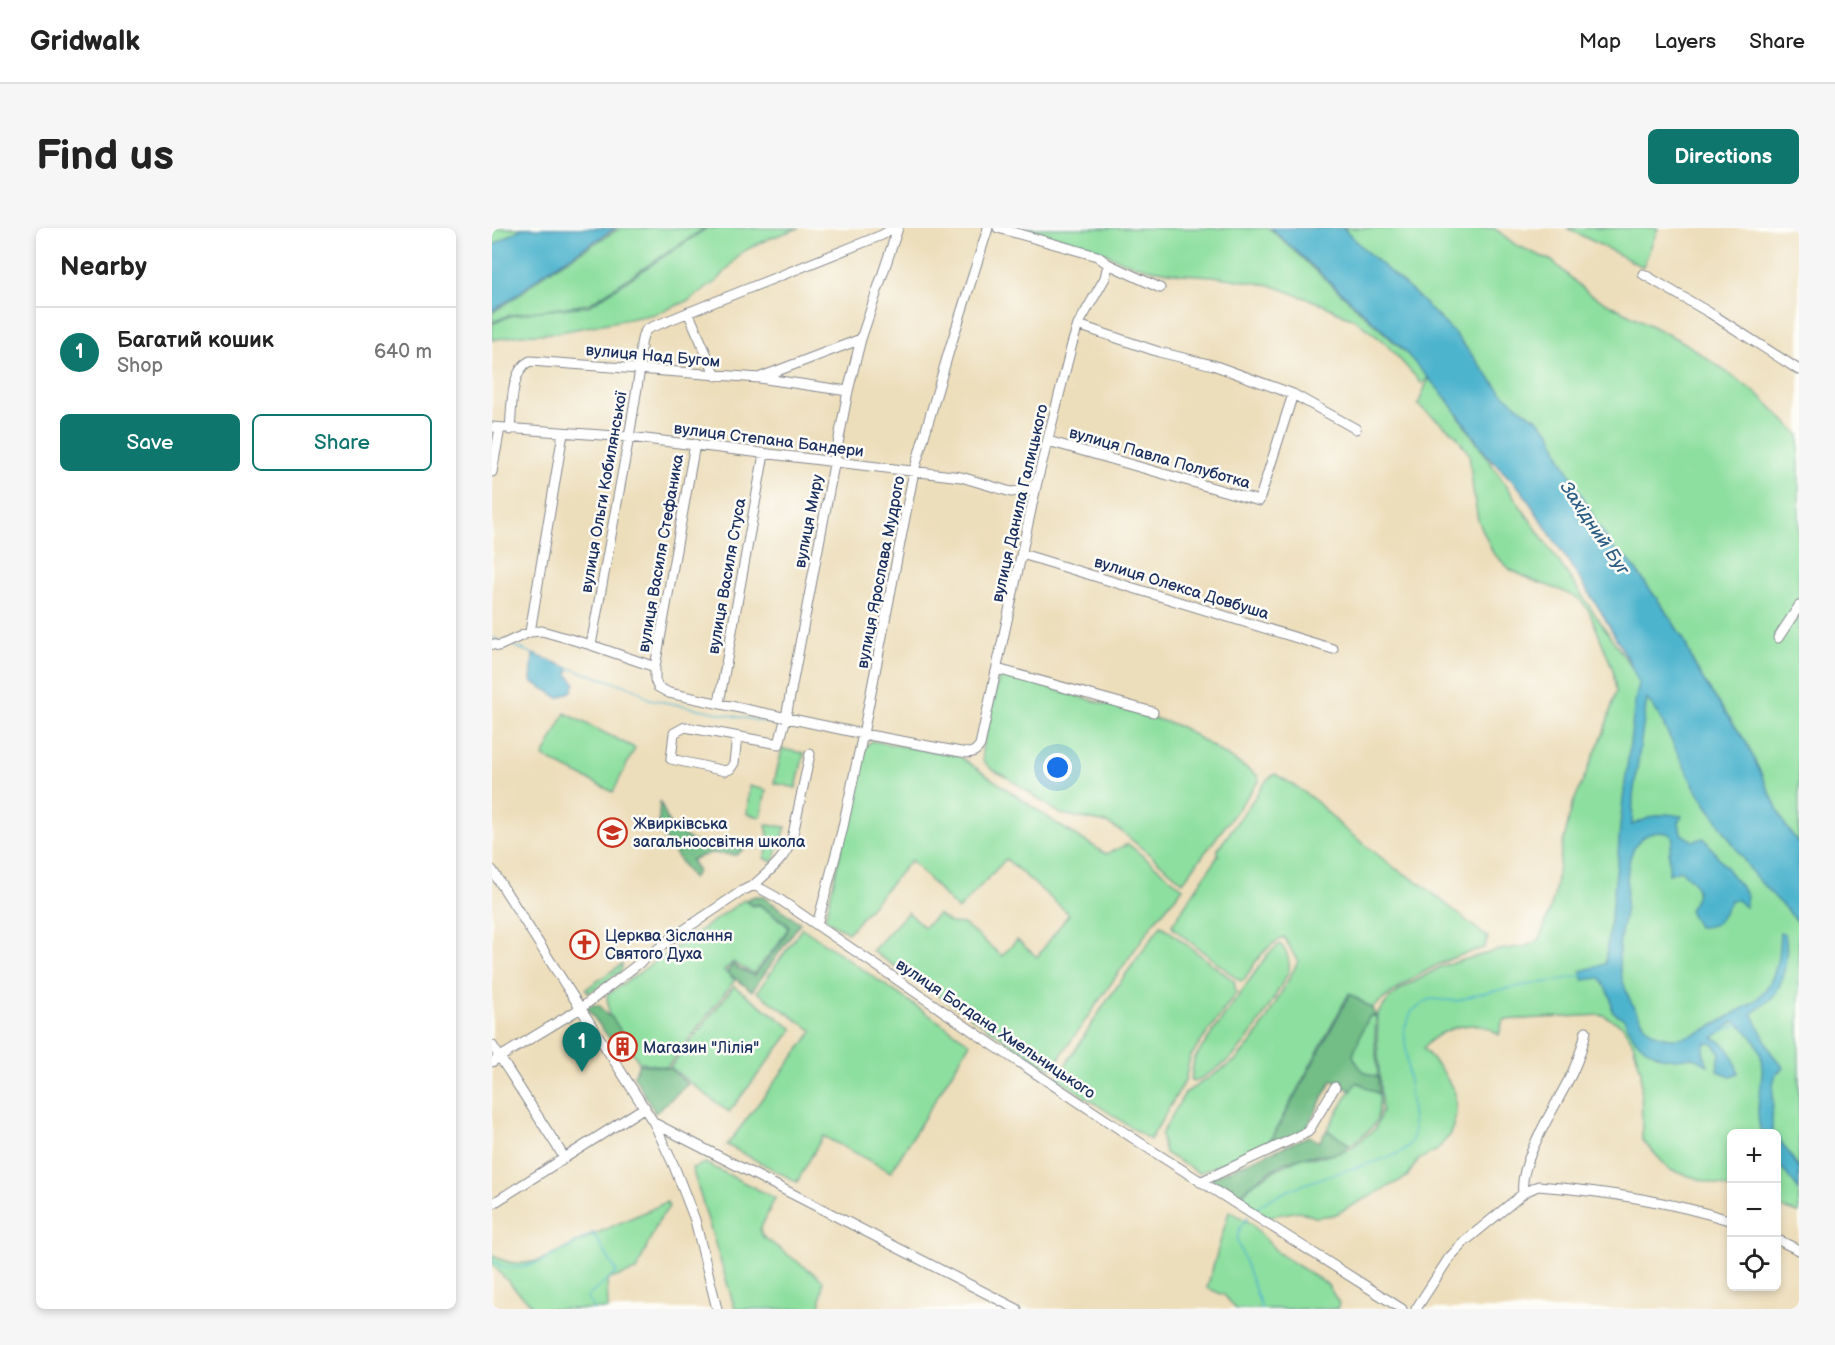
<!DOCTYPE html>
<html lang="en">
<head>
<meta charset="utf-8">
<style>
  :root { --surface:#fff; --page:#f6f6f6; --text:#222; --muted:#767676; --line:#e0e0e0; --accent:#0f766e }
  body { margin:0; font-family:"Balsamiq Sans",sans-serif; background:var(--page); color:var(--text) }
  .controls { position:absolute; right:18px; bottom:18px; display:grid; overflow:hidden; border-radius:9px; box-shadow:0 3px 9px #0003 }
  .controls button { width:54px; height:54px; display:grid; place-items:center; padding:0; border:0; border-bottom:2px solid var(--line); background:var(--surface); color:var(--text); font:30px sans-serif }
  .you { position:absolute; left:566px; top:540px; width:21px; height:21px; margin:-15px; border:4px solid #fff; border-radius:50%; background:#1a73e8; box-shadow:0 0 0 9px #1a73e833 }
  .badge { display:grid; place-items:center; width:39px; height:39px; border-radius:50%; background:var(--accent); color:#fff; font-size:20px; font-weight:700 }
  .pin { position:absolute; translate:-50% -50px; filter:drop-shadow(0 2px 3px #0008) }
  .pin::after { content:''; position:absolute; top:32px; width:21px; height:18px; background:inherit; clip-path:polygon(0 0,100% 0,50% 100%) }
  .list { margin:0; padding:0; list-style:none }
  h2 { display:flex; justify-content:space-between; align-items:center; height:78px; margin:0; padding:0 24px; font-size:26px }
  h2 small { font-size:20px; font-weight:400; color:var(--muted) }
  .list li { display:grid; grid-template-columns:39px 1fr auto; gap:18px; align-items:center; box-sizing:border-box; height:90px; padding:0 24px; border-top:2px solid var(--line) }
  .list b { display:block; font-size:22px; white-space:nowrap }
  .list p { margin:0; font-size:20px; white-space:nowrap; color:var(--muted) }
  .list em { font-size:20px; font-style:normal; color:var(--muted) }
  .actions { display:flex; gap:12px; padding:18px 24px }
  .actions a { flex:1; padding:14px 0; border:2px solid var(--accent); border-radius:9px; text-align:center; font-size:21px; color:var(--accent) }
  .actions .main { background:var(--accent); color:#fff }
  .icon { flex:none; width:33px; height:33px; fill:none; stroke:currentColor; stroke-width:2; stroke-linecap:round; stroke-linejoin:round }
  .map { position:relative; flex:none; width:1307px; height:1081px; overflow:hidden; border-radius:9px }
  header { display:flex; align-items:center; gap:36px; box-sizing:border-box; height:84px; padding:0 30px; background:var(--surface); border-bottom:2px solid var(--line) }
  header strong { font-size:28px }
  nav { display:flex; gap:33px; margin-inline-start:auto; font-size:21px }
  .intro { display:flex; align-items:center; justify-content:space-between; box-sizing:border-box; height:144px; padding:0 36px }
  h1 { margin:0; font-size:42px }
  .button { padding:15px 27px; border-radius:9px; background:var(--accent); color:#fff; font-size:21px; font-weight:700 }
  main { display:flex; gap:36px; padding:0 36px }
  aside { flex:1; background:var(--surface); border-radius:9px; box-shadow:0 3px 9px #0003 }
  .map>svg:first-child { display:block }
  .green { fill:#8ddf9f; stroke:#54877e; stroke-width:1.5 }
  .forest { fill:#72be86; stroke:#467672; stroke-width:1.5 }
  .water { fill:#4eb4cd; stroke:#347296; stroke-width:1.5 }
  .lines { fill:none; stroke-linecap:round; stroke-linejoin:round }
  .stream { stroke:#4eb4cd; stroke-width:1.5 }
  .minor-casing { stroke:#84868c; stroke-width:11 }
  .minor { stroke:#fff; stroke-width:9 }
  .labels { text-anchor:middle; stroke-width:5; stroke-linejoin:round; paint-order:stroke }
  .street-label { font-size:16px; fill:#1b2f5e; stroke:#fdfcf7 }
  .poi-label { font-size:16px; fill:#1b2f5e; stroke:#fdfcf7; text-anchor:start }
  .water-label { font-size:18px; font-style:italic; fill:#2d5e85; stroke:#fdfcf7 }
</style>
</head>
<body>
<header>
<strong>Gridwalk</strong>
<nav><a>Map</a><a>Layers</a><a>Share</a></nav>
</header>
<div class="intro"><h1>Find us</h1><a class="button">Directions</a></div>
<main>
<aside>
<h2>Nearby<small></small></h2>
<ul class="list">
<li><span class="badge">1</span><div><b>Багатий кошик</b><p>Shop</p></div><em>640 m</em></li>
</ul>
<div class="actions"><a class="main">Save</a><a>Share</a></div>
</aside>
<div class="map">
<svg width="1307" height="1081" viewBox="0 0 1307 1081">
  <rect width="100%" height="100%" fill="#fdfcf7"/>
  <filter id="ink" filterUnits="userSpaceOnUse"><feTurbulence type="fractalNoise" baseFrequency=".0167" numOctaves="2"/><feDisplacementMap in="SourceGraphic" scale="12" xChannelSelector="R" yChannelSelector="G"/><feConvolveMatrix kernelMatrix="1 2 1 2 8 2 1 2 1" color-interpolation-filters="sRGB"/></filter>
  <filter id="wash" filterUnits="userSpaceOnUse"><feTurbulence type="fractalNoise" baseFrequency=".008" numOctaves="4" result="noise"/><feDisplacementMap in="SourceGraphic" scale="24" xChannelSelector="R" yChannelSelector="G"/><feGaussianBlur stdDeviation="1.35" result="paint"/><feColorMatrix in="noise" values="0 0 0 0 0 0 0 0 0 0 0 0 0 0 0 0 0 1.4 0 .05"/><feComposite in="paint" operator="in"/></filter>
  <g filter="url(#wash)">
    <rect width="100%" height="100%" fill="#eddebb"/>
    <!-- green -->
    <path class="green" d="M0,0H39L0,23Z
      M128,0H213L97,76L18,87L0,94V85L26,68L54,45Z
      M215,0H307L276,11L250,24L226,52L196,73L163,86L63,105L28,107L0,112V96L18,88L47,83L97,78Z
      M532,0H777L938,147L1307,682V985L1285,979L1284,906H1240L1239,961L1178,942L1150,912L1149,843L1141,815L1131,798L1111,787L1011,792L1007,807C984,787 949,800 931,820L951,844L963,865L964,885L959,906L944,923L926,932L915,949L842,987L823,989L807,983L773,989L745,972L762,955L783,942L807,930L831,929L856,922L883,901L890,883L885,813L886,785L897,771L911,760L950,738L1007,722L1035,718L1048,711L1062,669L1069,624L1080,578L1112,504L1124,464L1121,442L1097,383L1087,371L1068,362L1042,353L1019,342L1001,325L986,292L981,263L977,226L964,207L926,177L937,149L930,156L893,115L863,92L827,75L778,57L721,48L689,46L658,41L632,34L593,16L575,12Z
      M851,0H1002L1024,17L1060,33L1097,66L1193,115L1267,167L1307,207V616L1293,597L1254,514L1215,458L1201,434L1192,412L1175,385L1136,331L1124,324L1108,301L1068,228L1059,205L1044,190L1028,180L1009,164L963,106L923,66L876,25Z
      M1075,0H1166L1151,39Z
      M514,447L681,496L691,500L759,543L766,548L767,553L691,654L629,603L615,595L569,586L516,550L499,541L491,533L490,521L506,452L509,448Z
      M73,485L143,520L121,564L51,529Z
      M380,513L465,527L570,599L614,626L636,616L691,660L662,694L560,840L550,836L380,723L416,684L432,699L446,686L458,695L472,696L510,728L525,712L545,729L577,686L514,631L466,682L419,632L356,705L333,691L373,519Z
      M290,521L312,525L304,560L282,555Z
      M783,546L805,559L825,574L850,599L904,641L928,655L996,710L992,720C980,724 967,727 956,732C928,744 904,761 880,780L857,765L776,916L707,945L673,925L669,907L693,865L743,833L761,813L773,794L806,734L792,709C772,719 763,734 752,752L748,753L682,701L680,697L726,628V621L775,552Z
      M257,558L274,562L269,589L255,586Z
      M274,597L294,599L281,634L272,630L278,616Z
      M252,672L260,678L267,677L293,696L296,700L286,716L261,746C255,740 248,740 241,734L232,743L243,752L175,839L147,834L117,788L115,767Z
      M669,697L742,753L744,765L698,829L693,853L658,912L565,850L614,774Z
      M310,700L478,815L399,944L331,908L305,954L235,917L321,803L265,764Z
      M788,716C796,724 798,733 797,743C780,773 765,804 741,828C730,839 715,846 703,854L699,852L702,831L776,726Z
      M130,736V740L128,744L98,764H96L94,761Z
      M242,758L301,801L237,884L178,839Z
      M878,788H884L883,812L886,849C872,846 866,840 861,827L872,798Z
      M864,853L887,866C889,896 882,899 858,917L835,902Z
      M213,935L283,970L268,1002L270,1008L331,1052L328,1081H243L200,940Z
      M175,974L177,979L167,992L144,1043L115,1052L116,1081H35L39,1076L24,1062L0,1036V1027C36,1050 70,1020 103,1006C127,995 151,985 175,974Z
      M737,983L759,995L786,1025L835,1056L847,1075L845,1081H744L732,1067L715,1060Z"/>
    <!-- forest -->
    <path class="forest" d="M168,573L177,596L201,614L229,615L245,611L252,621L244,627L218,625L199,632L206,644L200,650L166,601Z
      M263,668H270L308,695L260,763L235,744L241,736C248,744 253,741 262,748L287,717L297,700L294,695L267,676L260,677L253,672Z
      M858,766L880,781L884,788H878L872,798L861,827C866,840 872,846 886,849L887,866L865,854L859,863L840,852L814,901L781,916L779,913Z
      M99,777H107L115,787L120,789L134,811L123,818L95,780Z
      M147,836L177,840L196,856L163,885L142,848Z
      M835,902L858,917C845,932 821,925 806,930C781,937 761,954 744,971L719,956L721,949L817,908L827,914Z"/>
    <!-- water -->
    <path class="water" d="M30,0H124L53,44L26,66L0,83V18Z
      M779,0H851L876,25L923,66L963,106L1009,164L1028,180L1044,190L1059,205L1068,228L1108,301L1124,324L1136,331L1175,385L1192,412L1201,434L1215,458L1254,514L1293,597L1307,616V695L1262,647L1202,558L1165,484L1155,471L1141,569L1140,597L1159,589L1175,586L1190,588L1187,594L1189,606L1201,613L1212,610L1255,667L1253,679L1245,672H1239C1230,689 1228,700 1206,699L1197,682C1210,662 1207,656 1188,642L1177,646V625L1181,611L1178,606C1168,603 1157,604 1148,612C1132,628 1136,657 1134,678C1132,694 1126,711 1127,728C1127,745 1132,760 1140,776C1144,783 1154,801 1161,805C1186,819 1217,801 1238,788C1246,782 1257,778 1265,771C1285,754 1287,729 1288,704L1293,706C1297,723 1293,747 1285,763C1281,772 1268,779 1260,785L1280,826L1292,840L1284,845L1281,857L1280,903L1282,905H1269C1256,861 1293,830 1243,793L1221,810C1237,815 1242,829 1246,845L1239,848L1225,843L1228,824L1221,816L1213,815L1211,824L1216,837L1200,829L1185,831L1169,829L1154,821L1143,811L1132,791L1120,783L1119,770L1108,750L1091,752L1089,743L1113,736L1126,628L1128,597L1143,473L1147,456L1138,435L1108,382L1030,263L995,227L955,171L907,117Z
      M41,426L77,440L76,447L83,455L80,463L67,470L39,453Z
      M1285,908L1307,940V962L1285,934Z"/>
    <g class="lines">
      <!-- stream -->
      <path class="stream" d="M0,410L10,413
        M20,417L41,426
        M77,440L144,461L157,471L282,496
        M1227,805L1247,796
        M764,981C784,962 847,945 875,936C888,932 908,928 917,917C920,914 921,908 922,905L912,801L920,783L938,771L965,773L986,766L1034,757L1063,753L1091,747
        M756,989L748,999L745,1012L770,1081
        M0,1032C4,1034 8,1038 12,1039C40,1045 77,1018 101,1005L125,1044L95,1069L102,1081"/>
    </g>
  </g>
  <g filter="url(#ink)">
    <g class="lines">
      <defs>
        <path id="minor" d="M506,0L605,28L616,36L668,60
          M1151,46L1218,85L1307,142
          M196,84L224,148
          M586,97L667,124L721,137L801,166L864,201
          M269,149L369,111
          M0,199L137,209L469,249L519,264L537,262L544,255
          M18,202C20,182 18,142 38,133L267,150L356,163
          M556,213L767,273L801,166
          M0,244L8,200
          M530,326L841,421
          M38,404L71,205
          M1286,410L1307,378
          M0,416L7,418L38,404L50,403L99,417L163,439V452L166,459L177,465L371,506L469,524C478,526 483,525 488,517L545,254L580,116L586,97L613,50L616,36
          M99,417L137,209L148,141L149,116L151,107L155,101L390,7L402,0
          M163,439L203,216
          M505,441L661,484
          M227,475L272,226
          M245,509L242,535L238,541L233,543L179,531L182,505L193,499L287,516L294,489L356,163L369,111L406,0
          M0,642L162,895L182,938L203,992L225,1081
          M262,657C277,643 293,631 300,611L318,526
          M325,697L350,603L371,506L422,243L457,123L496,0
          M0,817L72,929
          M0,834L89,780L180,710L250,663L262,657L284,669L498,815L659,922L910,1081
          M162,895L525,1081
          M708,954L816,904L843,859
          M1031,965C1026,932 1067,874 1081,843C1087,830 1091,817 1094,803
          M0,976L153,879
          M1284,1011L1307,1022
          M924,1081L957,1030L972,1014L1033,964L1046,958C1111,963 1177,973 1240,993"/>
      </defs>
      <!-- minor casing -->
      <use href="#minor" class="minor-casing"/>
      <!-- minor -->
      <use href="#minor" class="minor"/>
    </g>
  </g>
  <!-- icons -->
  <defs>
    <symbol id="school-ring" viewBox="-11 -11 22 22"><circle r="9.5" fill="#fdfcf7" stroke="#c8321e" stroke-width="1.5"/><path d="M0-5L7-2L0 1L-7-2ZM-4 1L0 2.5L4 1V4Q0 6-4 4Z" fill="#c8321e"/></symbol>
    <symbol id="church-ring" viewBox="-11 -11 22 22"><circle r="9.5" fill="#fdfcf7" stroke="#c8321e" stroke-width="1.5"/><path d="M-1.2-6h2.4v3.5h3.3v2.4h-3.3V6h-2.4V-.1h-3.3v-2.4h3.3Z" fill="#c8321e"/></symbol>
    <symbol id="building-ring" viewBox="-11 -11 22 22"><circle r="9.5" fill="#fdfcf7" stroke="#c8321e" stroke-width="1.5"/><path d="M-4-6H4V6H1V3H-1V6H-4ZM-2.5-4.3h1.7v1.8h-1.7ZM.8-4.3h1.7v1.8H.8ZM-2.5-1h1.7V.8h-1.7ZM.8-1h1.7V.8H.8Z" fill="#c8321e"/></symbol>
  </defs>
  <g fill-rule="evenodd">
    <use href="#school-ring" x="104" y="588" width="33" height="33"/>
    <use href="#church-ring" x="76" y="700" width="33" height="33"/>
    <use href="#building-ring" x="114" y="802" width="33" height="33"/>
  </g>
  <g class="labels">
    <!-- street labels -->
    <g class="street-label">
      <text transform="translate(161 127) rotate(5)" y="6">вулиця Над Бугом</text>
      <text transform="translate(277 211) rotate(7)" y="6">вулиця Степана Бандери</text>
      <text transform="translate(668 229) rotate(16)" y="6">вулиця Павла Полуботка</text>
      <text transform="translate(111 264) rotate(-80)" y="6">вулиця Ольги Кобилянської</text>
      <text transform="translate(527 275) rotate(-77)" y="6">вулиця Данила Галицького</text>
      <text transform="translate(316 293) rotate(-79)" y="6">вулиця Миру</text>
      <text transform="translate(168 325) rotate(-80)" y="6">вулиця Василя Стефаника</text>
      <text transform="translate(388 344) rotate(-79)" y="6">вулиця Ярослава Мудрого</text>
      <text transform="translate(234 348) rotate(-80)" y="6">вулиця Василя Стуса</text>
      <text transform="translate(690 359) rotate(17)" y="6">вулиця Олекса Довбуша</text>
      <text transform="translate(504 800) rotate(34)" y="6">вулиця Богдана Хмельницького</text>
    </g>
    <!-- poi labels -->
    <g class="poi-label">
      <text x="141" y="601">Жвирківська<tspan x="141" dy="18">загальноосвітня школа</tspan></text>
      <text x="113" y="713">Церква Зіслання<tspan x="113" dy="18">Святого Духа</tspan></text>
      <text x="151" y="825">Магазин "Лілія"</text>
    </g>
    <!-- water labels -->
    <g class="water-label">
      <text transform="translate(1103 300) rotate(56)" y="6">Західний Буг</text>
    </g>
  </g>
</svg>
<div class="controls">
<button>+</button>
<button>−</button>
<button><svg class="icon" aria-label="locate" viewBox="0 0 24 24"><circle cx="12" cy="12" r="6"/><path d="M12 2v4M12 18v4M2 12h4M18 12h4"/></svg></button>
</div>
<div class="you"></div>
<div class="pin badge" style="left:90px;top:844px">1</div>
</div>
</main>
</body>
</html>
